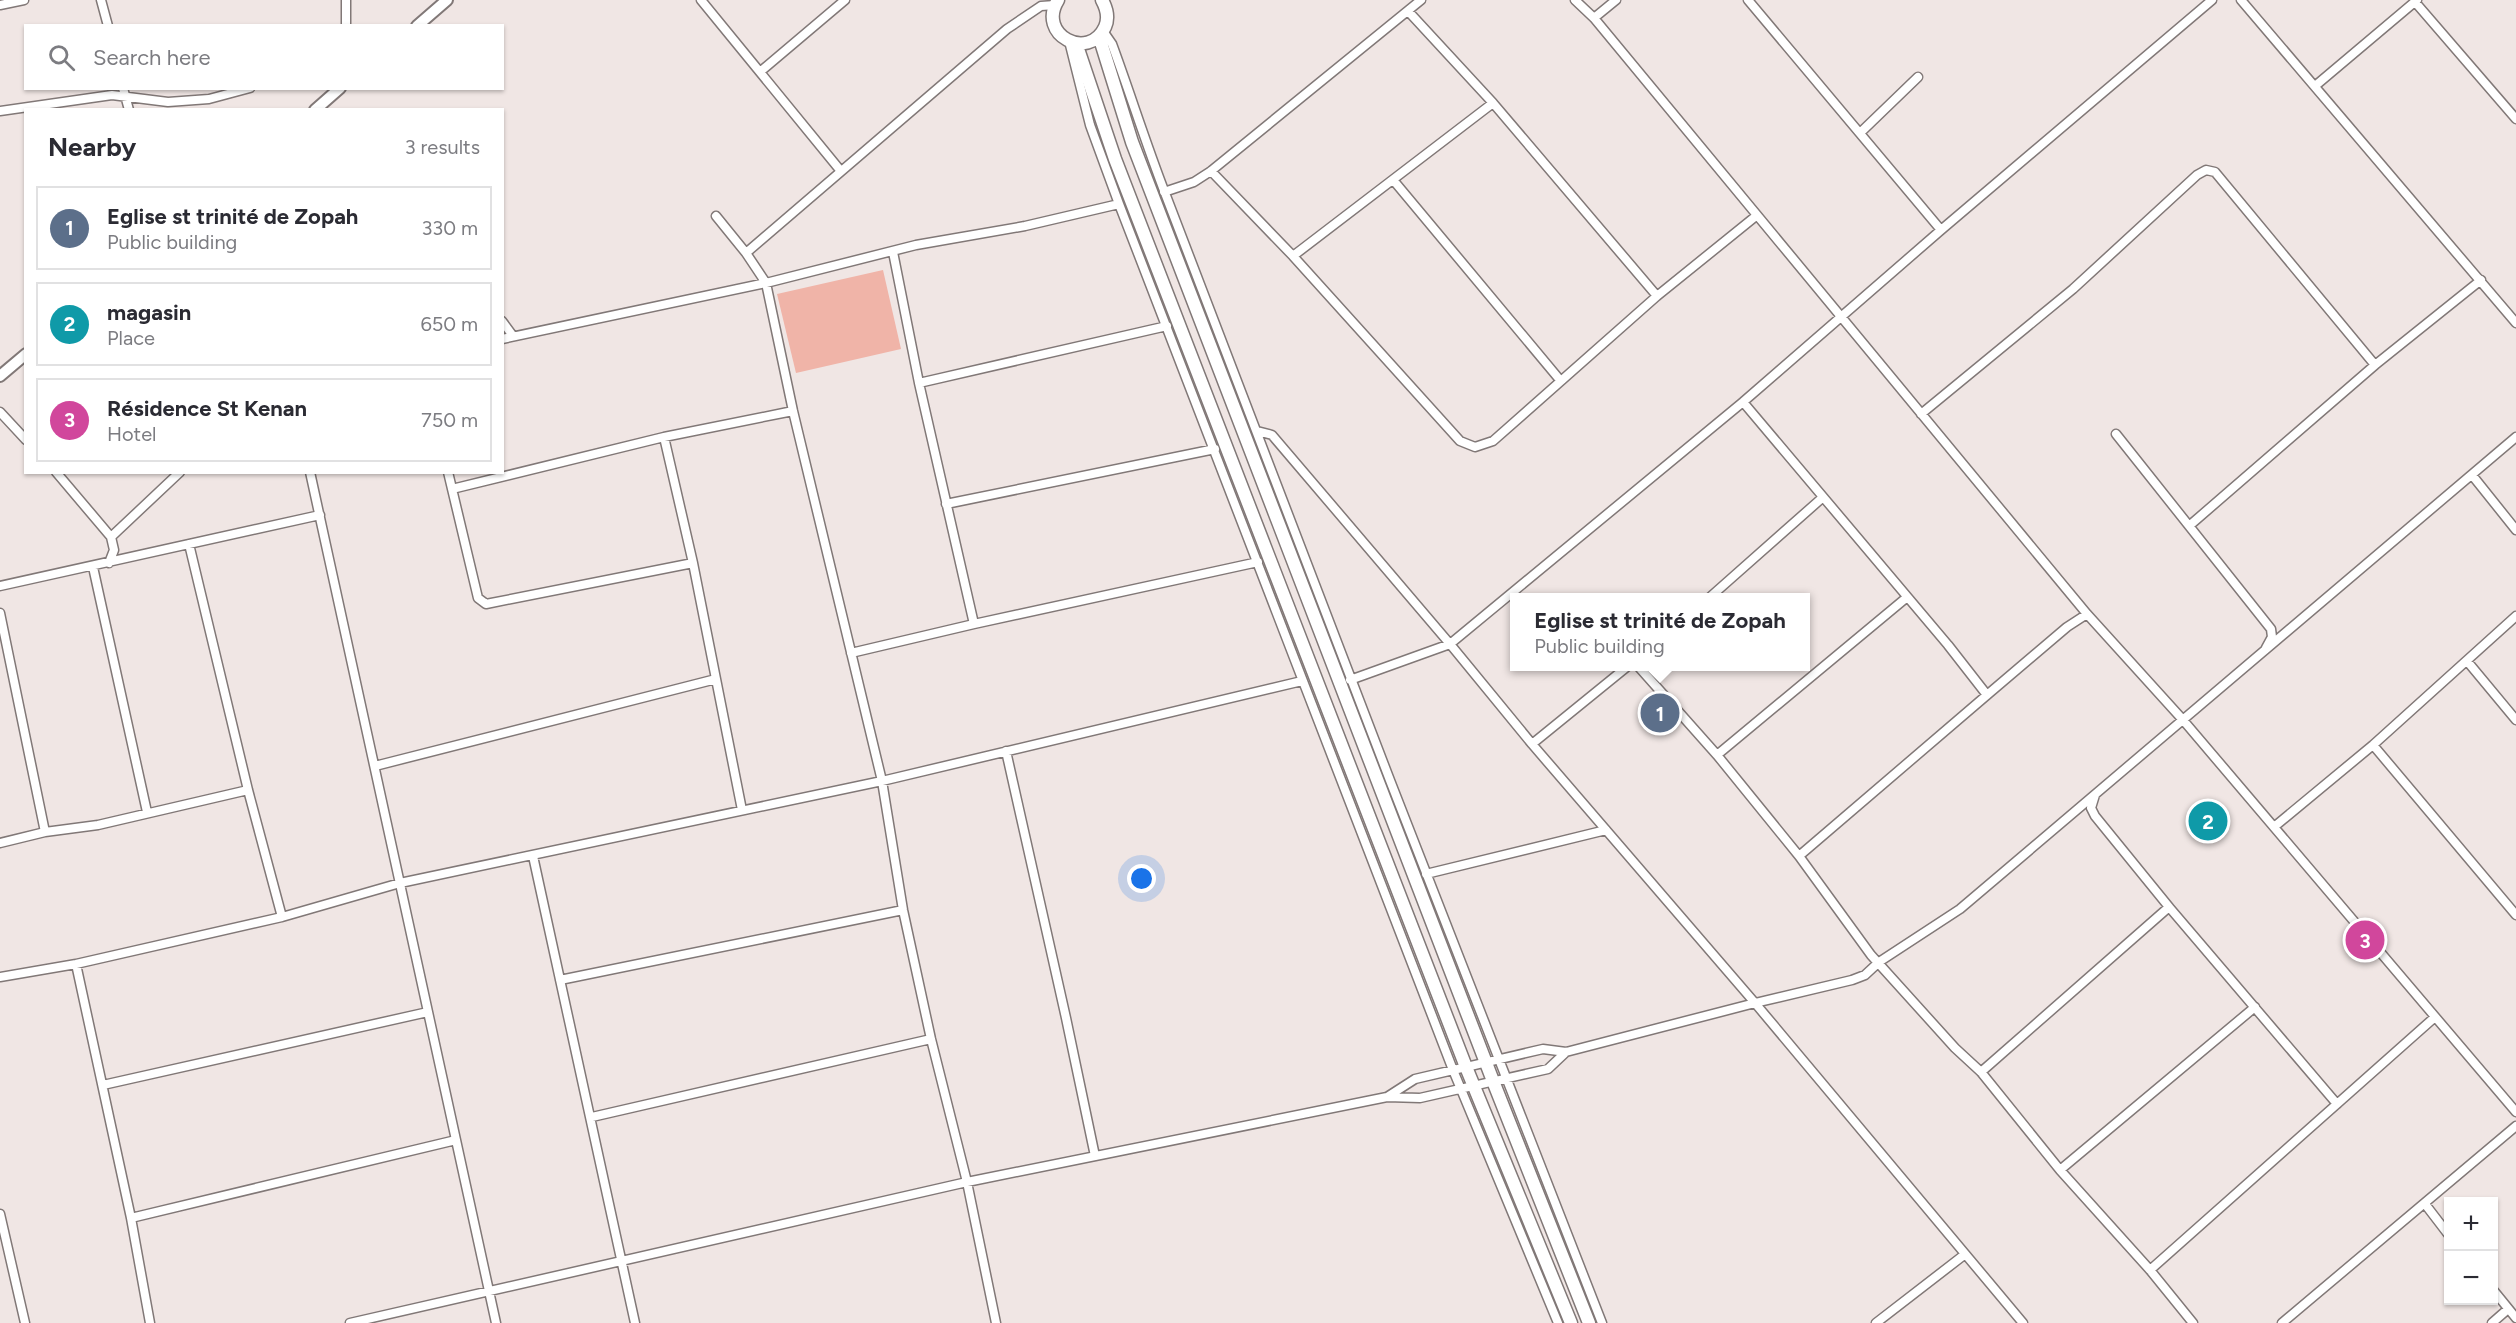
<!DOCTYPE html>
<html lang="en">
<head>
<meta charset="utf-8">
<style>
  :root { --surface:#fff; --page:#f7f7f7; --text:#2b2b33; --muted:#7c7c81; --line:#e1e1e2; --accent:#d93025 }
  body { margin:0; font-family:Figtree,sans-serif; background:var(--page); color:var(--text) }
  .controls { position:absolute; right:18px; bottom:18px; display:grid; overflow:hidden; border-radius:0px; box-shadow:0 2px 4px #0004 }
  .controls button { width:54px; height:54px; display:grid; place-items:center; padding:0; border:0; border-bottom:2px solid var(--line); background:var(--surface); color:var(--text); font:30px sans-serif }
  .you { position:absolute; left:1142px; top:879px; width:21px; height:21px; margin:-15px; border:4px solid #fff; border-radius:50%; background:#1a73e8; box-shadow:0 0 0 9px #1a73e833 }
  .badge { display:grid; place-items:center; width:39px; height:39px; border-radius:50%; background:var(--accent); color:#fff; font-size:20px; font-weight:700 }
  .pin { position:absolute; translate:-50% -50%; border:3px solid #fff; box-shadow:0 2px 6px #0006 }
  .popup { position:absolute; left:1510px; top:593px; width:300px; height:78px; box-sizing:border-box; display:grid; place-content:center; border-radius:0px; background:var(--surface); filter:drop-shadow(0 2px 4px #0005); font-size:20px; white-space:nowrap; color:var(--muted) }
  .popup b { font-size:22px; color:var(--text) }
  .popup::after { content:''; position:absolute; left:50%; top:100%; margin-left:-12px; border:12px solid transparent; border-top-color:var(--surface) }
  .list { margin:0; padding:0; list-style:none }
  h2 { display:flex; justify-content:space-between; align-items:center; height:78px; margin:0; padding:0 24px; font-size:26px }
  h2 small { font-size:20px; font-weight:400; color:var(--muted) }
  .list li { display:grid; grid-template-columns:39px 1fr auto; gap:18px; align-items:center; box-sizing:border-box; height:84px; margin:0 12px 12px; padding:0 12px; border:2px solid var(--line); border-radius:0px }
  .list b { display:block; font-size:22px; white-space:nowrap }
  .list p { margin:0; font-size:20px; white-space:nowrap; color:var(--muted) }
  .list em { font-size:20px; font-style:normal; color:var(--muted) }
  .icon { flex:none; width:33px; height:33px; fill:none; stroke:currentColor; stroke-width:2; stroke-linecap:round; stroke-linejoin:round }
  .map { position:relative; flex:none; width:2516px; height:1323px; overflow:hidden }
  .search { position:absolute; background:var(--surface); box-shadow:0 2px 4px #0004; left:24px; top:24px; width:480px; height:66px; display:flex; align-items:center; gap:15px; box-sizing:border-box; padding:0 21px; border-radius:0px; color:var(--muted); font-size:22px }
  .panel { position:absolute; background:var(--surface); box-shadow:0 2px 4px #0004; left:24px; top:108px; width:480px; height:366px; border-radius:0px }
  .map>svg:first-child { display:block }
  .green { fill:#f0b4a8 }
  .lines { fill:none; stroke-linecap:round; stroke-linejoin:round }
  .minor-casing { stroke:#817877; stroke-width:11 }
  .tertiary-casing { stroke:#817877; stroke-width:14 }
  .secondary-casing { stroke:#817877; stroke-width:15 }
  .minor { stroke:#fff; stroke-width:8 }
  .tertiary { stroke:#fff; stroke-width:10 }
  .secondary { stroke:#fff; stroke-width:12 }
</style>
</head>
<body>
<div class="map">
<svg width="2516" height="1323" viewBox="0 0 2516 1323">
  <rect width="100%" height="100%" fill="#f0e6e4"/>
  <!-- green -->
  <path class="green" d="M883,270L901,349L796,373L777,294Z"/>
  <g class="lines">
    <defs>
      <path id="minor" d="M101,0L108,26
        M346,0V26
        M701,0L840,170
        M1575,0L1594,18L2087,614L2183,720L2516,1112
        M1748,0L1941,230
        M2241,0L2516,323
        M2415,2L2516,119
        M0,5L24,0
        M1408,11L1493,103L1657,296
        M1594,18L1616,0
        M1103,31L1112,44C1130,93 1146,144 1165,193C1308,571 1454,947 1602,1323
        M1069,41L1090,125L1119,204L1453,1070L1558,1323
        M761,71L845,0
        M2315,86L2417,0
        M123,88L129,110
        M0,111L112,95L168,102L209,99L250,88
        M1861,132L1918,77
        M1211,171L1293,256L1460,441L1475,447L1493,441L1657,296L1756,216
        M1394,181L1560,380
        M1164,192L1194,182L1211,171L1421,0
        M716,216L746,253L766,283L793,411L882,781L903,910L931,1039L967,1182L996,1323
        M893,252L919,383L974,624
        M746,253L1007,29L1041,6L1055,5
        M1293,256L1493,103
        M502,321L513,336
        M502,339L766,283L916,245L1025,226L1119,204
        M919,383L1167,326
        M1743,402L1948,645L1987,695
        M0,412L26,440
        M1921,414L2073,289L2197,175L2206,170L2215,172L2375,365
        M1257,431L1272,435L1450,644L1532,744L1755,1003L2023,1323
        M2116,434L2271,629L2272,637L2266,648
        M664,437L693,563L742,810
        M56,472L111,537L114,550L109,563
        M310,472L496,1323
        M448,472L478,598L486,604L693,563
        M2472,475L2516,530
        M452,489L664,437L793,411
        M946,504L1215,449
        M2189,526L2375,365L2481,280
        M111,537L180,472
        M189,544L248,790L282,917
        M93,567L147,812
        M0,586L320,515
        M1709,598L1822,498
        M0,613L45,832
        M851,653L974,624L1258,562
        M2467,661L2516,720
        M1638,666L1717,755L1799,856L1871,955L1955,1048L1981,1072L2060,1170L2150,1270L2193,1323
        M1350,680L1450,644L1743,402L1941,230L2212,0
        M1532,744L1628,666
        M2373,745L2516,915
        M1006,751L1066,1018L1095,1156
        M1717,755L1906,598
        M375,766L716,679
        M2095,795L2091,808L2095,816L2169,907L2337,1104
        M2274,827L2373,745L2516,616
        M0,843L45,832L98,825L248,790
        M533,856L635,1323
        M1799,856L1987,695L2067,627L2087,614
        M1426,874L1606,830
        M76,964L131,1218L150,1323
        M0,977L76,964L282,917L400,883L882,781L1302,681
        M560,980L903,910
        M1981,1072L2169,907
        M103,1085L428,1012
        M1387,1097L1415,1079L1543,1049L1566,1052L1755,1003L1852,980L1865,975L1879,962L1960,909L2516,437
        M592,1117L931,1039
        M2060,1170L2255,1007
        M2425,1204L2448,1234
        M0,1214L25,1323
        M131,1218L456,1140
        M2150,1270L2435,1017
        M2494,1291L2516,1318
        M350,1323L967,1182L1387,1097L1420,1098L1548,1069L1566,1052
        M1876,1323L1964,1255
        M2282,1323L2516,1126
        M2492,1323L2508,1309"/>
      <path id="tertiary" d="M417,26L447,0
        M315,110L340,88
        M0,376L26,354"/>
      <path id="secondary" d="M1058,0C1036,35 1089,62 1105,27C1109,18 1107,9 1102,0
        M1099,36L1132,142L1493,1081L1589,1323
        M1076,43L1115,159L1466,1067L1571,1323"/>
    </defs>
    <!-- minor casing -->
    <use href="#minor" class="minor-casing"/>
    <!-- tertiary casing -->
    <use href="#tertiary" class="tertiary-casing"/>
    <!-- secondary casing -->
    <use href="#secondary" class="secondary-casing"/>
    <!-- minor -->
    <use href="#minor" class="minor"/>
    <!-- tertiary -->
    <use href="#tertiary" class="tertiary"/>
    <!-- secondary -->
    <use href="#secondary" class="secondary"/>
  </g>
</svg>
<div class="controls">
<button>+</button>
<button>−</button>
</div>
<div class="you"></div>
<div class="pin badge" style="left:1660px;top:713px;background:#5c6f8a">1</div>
<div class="popup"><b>Eglise st trinité de Zopah</b>Public building</div>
<div class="pin badge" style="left:2208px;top:821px;background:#0f9aa8">2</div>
<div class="pin badge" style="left:2365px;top:940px;background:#d1479c">3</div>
<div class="search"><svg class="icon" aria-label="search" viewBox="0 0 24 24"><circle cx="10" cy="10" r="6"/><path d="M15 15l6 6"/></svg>Search here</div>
<section class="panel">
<h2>Nearby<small>3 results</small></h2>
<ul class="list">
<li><span class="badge" style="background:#5c6f8a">1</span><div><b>Eglise st trinité de Zopah</b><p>Public building</p></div><em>330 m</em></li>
<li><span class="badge" style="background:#0f9aa8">2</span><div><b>magasin</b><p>Place</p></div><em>650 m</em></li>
<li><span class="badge" style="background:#d1479c">3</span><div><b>Résidence St Kenan</b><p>Hotel</p></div><em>750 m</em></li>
</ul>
</section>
</div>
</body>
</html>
